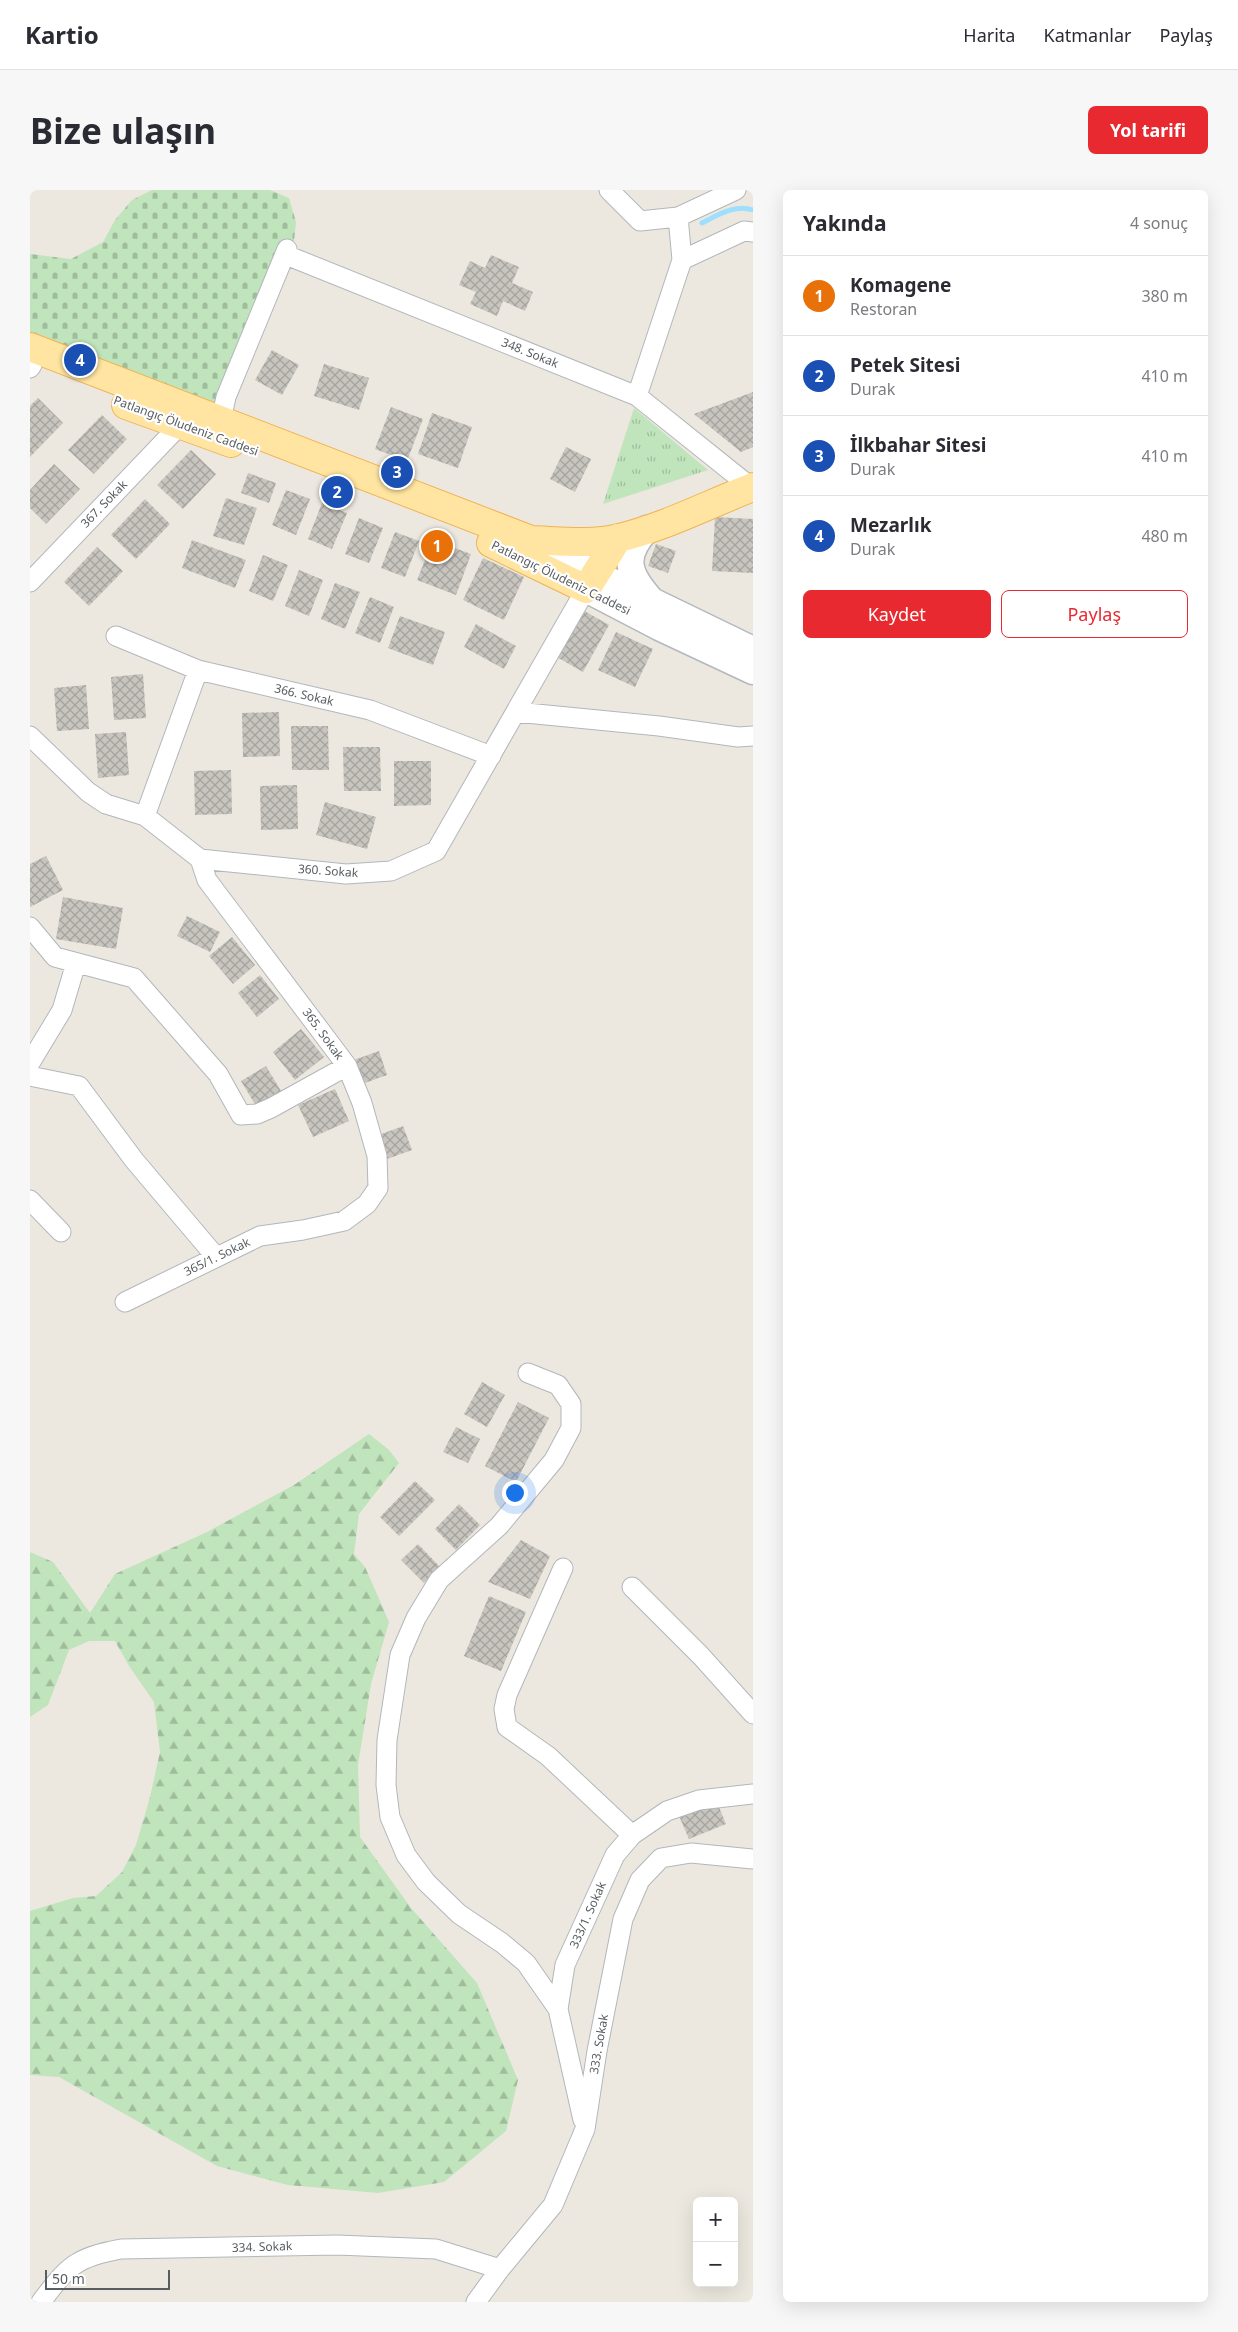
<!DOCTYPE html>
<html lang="tr">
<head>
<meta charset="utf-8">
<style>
  :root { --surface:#fff; --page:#f7f7f7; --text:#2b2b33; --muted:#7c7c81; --line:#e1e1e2; --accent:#e8292f }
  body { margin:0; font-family:"Noto Sans",sans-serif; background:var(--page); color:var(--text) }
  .controls { position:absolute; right:15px; bottom:15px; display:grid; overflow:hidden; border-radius:8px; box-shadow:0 5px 20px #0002 }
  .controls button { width:45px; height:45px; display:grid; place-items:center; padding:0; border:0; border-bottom:1px solid var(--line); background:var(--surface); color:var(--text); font:25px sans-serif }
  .scale { position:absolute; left:15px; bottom:12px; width:125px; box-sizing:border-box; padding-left:5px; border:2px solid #585d61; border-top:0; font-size:14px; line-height:18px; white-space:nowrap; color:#585d61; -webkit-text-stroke:4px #fff; paint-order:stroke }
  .you { position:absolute; left:484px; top:1302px; width:18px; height:18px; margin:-12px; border:4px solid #fff; border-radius:50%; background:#1a73e8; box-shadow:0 0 0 8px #1a73e833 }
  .badge { display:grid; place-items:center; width:32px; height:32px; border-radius:50%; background:var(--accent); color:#fff; font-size:16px; font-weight:700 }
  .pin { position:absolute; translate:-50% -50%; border:2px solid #fff; box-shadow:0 1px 5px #0006 }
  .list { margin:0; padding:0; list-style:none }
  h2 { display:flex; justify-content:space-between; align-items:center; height:65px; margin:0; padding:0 20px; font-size:21px }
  h2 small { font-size:16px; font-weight:400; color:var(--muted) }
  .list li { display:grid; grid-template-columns:32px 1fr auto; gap:15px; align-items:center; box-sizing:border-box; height:80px; padding:0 20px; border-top:1px solid var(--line) }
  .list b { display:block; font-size:19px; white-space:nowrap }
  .list p { margin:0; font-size:16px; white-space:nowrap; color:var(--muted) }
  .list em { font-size:16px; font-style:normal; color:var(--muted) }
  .actions { display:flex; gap:10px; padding:15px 20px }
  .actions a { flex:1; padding:11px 0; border:1px solid var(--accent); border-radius:8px; text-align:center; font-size:18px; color:var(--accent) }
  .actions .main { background:var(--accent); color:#fff }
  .map { position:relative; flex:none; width:723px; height:2112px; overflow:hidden; border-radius:8px }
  header { display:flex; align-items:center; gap:30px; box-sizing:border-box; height:70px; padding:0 25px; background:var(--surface); border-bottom:1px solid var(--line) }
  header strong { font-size:24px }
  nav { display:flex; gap:28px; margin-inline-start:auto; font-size:18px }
  .intro { display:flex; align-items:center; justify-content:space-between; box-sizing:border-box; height:120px; padding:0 30px }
  h1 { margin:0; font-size:35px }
  .button { padding:12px 22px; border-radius:8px; background:var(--accent); color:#fff; font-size:18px; font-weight:700 }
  main { display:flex; gap:30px; padding:0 30px }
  aside { flex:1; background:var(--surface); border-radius:8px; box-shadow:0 5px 20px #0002 }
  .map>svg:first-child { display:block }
  .forest { fill:url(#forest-firs) }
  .cemetery { fill:url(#cemetery-stones) }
  .park { fill:url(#park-tufts) }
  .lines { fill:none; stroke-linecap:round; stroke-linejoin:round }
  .stream { stroke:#9cdfff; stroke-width:5 }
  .building { fill:url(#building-cross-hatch) }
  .street-casing { stroke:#b2b7bb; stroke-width:21 }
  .secondary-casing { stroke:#b3b8bd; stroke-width:29 }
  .primary-casing { stroke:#f1b353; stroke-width:30 }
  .street { stroke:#fff; stroke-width:19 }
  .secondary { stroke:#fff; stroke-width:26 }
  .primary { stroke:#ffe5a1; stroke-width:28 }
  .labels { text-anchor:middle; stroke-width:4.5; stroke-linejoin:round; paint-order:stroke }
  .street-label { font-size:12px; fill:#585d61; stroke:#fff }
</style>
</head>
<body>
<header>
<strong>Kartio</strong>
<nav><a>Harita</a><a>Katmanlar</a><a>Paylaş</a></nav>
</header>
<div class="intro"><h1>Bize ulaşın</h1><a class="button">Yol tarifi</a></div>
<main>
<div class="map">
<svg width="723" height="2112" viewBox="0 0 723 2112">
  <defs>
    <pattern id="forest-firs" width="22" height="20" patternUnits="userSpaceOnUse" patternTransform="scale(1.25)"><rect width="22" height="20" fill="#c0e4bb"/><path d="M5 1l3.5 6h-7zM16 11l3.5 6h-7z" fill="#9fbc9b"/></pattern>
    <pattern id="cemetery-stones" width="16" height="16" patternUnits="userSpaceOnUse" patternTransform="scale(1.25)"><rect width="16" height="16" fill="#c0e4bb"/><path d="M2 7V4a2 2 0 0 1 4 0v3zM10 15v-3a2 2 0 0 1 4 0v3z" fill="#9fbc9b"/></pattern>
    <pattern id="park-tufts" width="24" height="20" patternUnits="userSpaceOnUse" patternTransform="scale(1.25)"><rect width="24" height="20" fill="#c0e4bb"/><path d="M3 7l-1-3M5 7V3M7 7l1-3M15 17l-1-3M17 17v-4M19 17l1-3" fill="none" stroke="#9fbc9b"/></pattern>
    <pattern id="building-cross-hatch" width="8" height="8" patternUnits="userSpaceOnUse" patternTransform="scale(1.25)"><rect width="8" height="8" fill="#c8c5bf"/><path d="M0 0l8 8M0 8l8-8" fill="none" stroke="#a5a39f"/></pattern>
  </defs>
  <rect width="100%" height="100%" fill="#ece8df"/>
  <!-- forest -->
  <path class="forest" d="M339,1244L359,1260L369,1273L329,1324L324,1364L335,1377L359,1432L341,1494L328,1575L330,1647L381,1718L447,1793L488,1890L476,1941L414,1992L348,2003L258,1995L187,1976L29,1887L0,1885V1721L43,1708L66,1706L92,1682L106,1655L120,1607L130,1562L124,1512L99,1476L85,1451H59L39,1460L18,1515L0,1527V1362L23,1372L60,1423L85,1384L177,1342L264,1295Z"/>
  <!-- cemetery -->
  <path class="cemetery" d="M122,0H240L259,8L266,32L263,60L184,216L0,144V64L41,69L73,52L85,30L102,10Z"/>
  <!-- park -->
  <path class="park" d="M604,218L678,280L573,314Z"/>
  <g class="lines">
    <!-- stream -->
    <path class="stream" d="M672,33C688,25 705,14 723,20"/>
  </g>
  <!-- building -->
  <path class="building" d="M461,65L489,77L482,93L503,102L495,121L473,111L467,126L440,114L446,102L429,95L440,71L455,78Z
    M242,160L269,175L252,205L225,190Z
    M294,174L339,188L329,220L284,206Z
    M723,202V257L711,262L664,224Z
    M8,208L33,233L0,267V216Z
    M361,217L393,229L377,271L345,259Z
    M402,223L442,237L428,278L388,264Z
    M72,225L97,249L64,284L38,260Z
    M536,257L561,269L545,302L520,289Z
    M161,260L186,284L153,319L127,295Z
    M24,274L50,299L16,334L0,318V300Z
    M218,283L246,293L239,313L211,303Z
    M256,300L280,309L266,345L242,335Z
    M196,308L227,318L214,355L183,346Z
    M115,309L140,334L106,369L81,345Z
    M292,313L317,323L302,359L278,349Z
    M685,327L723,329V383L682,381Z
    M329,328L353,338L339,373L315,364Z
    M365,342L389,351L375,387L351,378Z
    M162,350L216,370L205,398L152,378Z
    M403,350L441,364L426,405L387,390Z
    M626,354L646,361L638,383L618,376Z
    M67,357L93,381L59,416L34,392Z
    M233,365L258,375L243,411L219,401Z
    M453,368L494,387L474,430L433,410Z
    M269,380L293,390L279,426L255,416Z
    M305,393L330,402L315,439L291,429Z
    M340,407L364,417L350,453L325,443Z
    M551,419L579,435L553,482L525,466Z
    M370,426L415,442L403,475L358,458Z
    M446,434L486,456L474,479L434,457Z
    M586,442L623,459L605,497L568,480Z
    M113,484L116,528L84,530L81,487Z
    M56,495L59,539L27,541L24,498Z
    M249,522L250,566L213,567L212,523Z
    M261,536H298L299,580H262Z
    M96,542L99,585L68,588L65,544Z
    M313,557H350L351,601H314Z
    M364,571H401V615L364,616Z
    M201,580L202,624L165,625L164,581Z
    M267,595L268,639L231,640L230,596Z
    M295,612L346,627L337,659L286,645Z
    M16,666L33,700L0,717V674Z
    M33,707L93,718L86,759L26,749Z
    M157,726L190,742L180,762L147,746Z
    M202,747L225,775L203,794L179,766Z
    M230,785L249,809L227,827L208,803Z
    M271,839L294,867L265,890L243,862Z
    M349,861L357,885L332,894L324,870Z
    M236,876L251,901L226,916L211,891Z
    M305,899L319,931L283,947L268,915Z
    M373,936L382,960L357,969L349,945Z
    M452,1192L475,1205L457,1237L434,1224Z
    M488,1212L519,1228L486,1292L455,1276Z
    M426,1237L450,1249L438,1273L413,1262Z
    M385,1291L405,1310L369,1346L350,1327Z
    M429,1314L450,1335L426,1360L405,1339Z
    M491,1350L520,1366L500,1409L458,1392Z
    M388,1354L410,1377L394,1393L371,1370Z
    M459,1406L496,1422L471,1481L434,1466Z
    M686,1610L696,1634L659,1649L649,1626Z"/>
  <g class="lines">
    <defs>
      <path id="street" d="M579,0L610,31L648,27L706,0
        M256,65L607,206L722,298
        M652,70L714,41L723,42
        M0,178L2,175
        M607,206L652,70L648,27
        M191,230L196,207L257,59
        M0,392L149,236
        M86,446L168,480L340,520L461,566
        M486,522L629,536L708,547L723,546
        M0,546L58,602L76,614L115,626L170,669L316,684L361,681L406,661L556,399
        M115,626L168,480
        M0,737L25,767L104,788L188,884L211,925L227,924L241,918L317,876
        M0,873L32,820L46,773
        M0,886L49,896L104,970L186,1067
        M0,1010L31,1042
        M95,1112L230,1046L273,1040L314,1031L337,1014L348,998L347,966L332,913L317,876L177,690L170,669
        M498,1183L528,1195L541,1214V1238L524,1270L469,1336L409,1390L386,1428L370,1465L357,1550L356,1595L360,1627L376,1665L396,1692L429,1724L472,1753L496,1773L528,1819
        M533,1378L477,1505L474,1519L477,1537L518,1566L602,1645
        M602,1397L671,1466L723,1524
        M553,1930L528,1819L535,1775L585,1665L602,1645L637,1621L669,1610L723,1604
        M11,2112C38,2076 46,2067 91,2059L307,2055L406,2059L470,2079
        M446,2112L470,2079L523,2015L555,1939L567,1861L593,1729L610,1690L631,1668L661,1663L723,1669"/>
      <path id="secondary" d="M617,339C591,367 598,384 621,410
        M501,350L564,383L723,460
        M556,399L629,437L723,481"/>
      <path id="primary" d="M0,157L501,350C530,351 560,355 589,348C635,337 679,314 723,297
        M96,215L201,253
        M461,353L556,399L588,348"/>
    </defs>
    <!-- street casing -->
    <use href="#street" class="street-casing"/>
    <!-- secondary casing -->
    <use href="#secondary" class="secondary-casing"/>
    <!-- primary casing -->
    <use href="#primary" class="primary-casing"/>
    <!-- street -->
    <use href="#street" class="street"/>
    <!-- secondary -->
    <use href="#secondary" class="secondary"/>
    <!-- primary -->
    <use href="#primary" class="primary"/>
  </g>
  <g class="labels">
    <!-- street labels -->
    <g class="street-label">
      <text transform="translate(500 163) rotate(22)" y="4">348. Sokak</text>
      <text transform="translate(156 236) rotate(20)" y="4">Patlangıç Öludeniz Caddesi</text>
      <text transform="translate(74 314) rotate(-46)" y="4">367. Sokak</text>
      <text transform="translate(531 388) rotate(26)" y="4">Patlangıç Öludeniz Caddesi</text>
      <text transform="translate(274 505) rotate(13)" y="4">366. Sokak</text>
      <text transform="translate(298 681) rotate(4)" y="4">360. Sokak</text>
      <text transform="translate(293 844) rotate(54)" y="4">365. Sokak</text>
      <text transform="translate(187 1067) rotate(-26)" y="4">365/1. Sokak</text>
      <text transform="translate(558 1725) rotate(-66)" y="4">333/1. Sokak</text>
      <text transform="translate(569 1854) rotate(-80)" y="4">333. Sokak</text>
      <text transform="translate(232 2057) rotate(-2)" y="4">334. Sokak</text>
    </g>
  </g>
</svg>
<div class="controls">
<button>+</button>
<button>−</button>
</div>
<div class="scale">50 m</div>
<div class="you"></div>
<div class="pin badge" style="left:407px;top:356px;background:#e8710a">1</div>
<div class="pin badge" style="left:307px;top:302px;background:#1a4fb4">2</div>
<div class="pin badge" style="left:367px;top:282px;background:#1a4fb4">3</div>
<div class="pin badge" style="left:50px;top:170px;background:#1a4fb4">4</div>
</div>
<aside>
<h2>Yakında<small>4 sonuç</small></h2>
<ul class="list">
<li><span class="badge" style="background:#e8710a">1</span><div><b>Komagene</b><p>Restoran</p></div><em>380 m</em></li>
<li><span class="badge" style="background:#1a4fb4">2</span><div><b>Petek Sitesi</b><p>Durak</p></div><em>410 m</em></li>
<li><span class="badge" style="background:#1a4fb4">3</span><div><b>İlkbahar Sitesi</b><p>Durak</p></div><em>410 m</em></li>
<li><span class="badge" style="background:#1a4fb4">4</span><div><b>Mezarlık</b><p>Durak</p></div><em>480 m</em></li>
</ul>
<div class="actions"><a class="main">Kaydet</a><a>Paylaş</a></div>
</aside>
</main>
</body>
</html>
